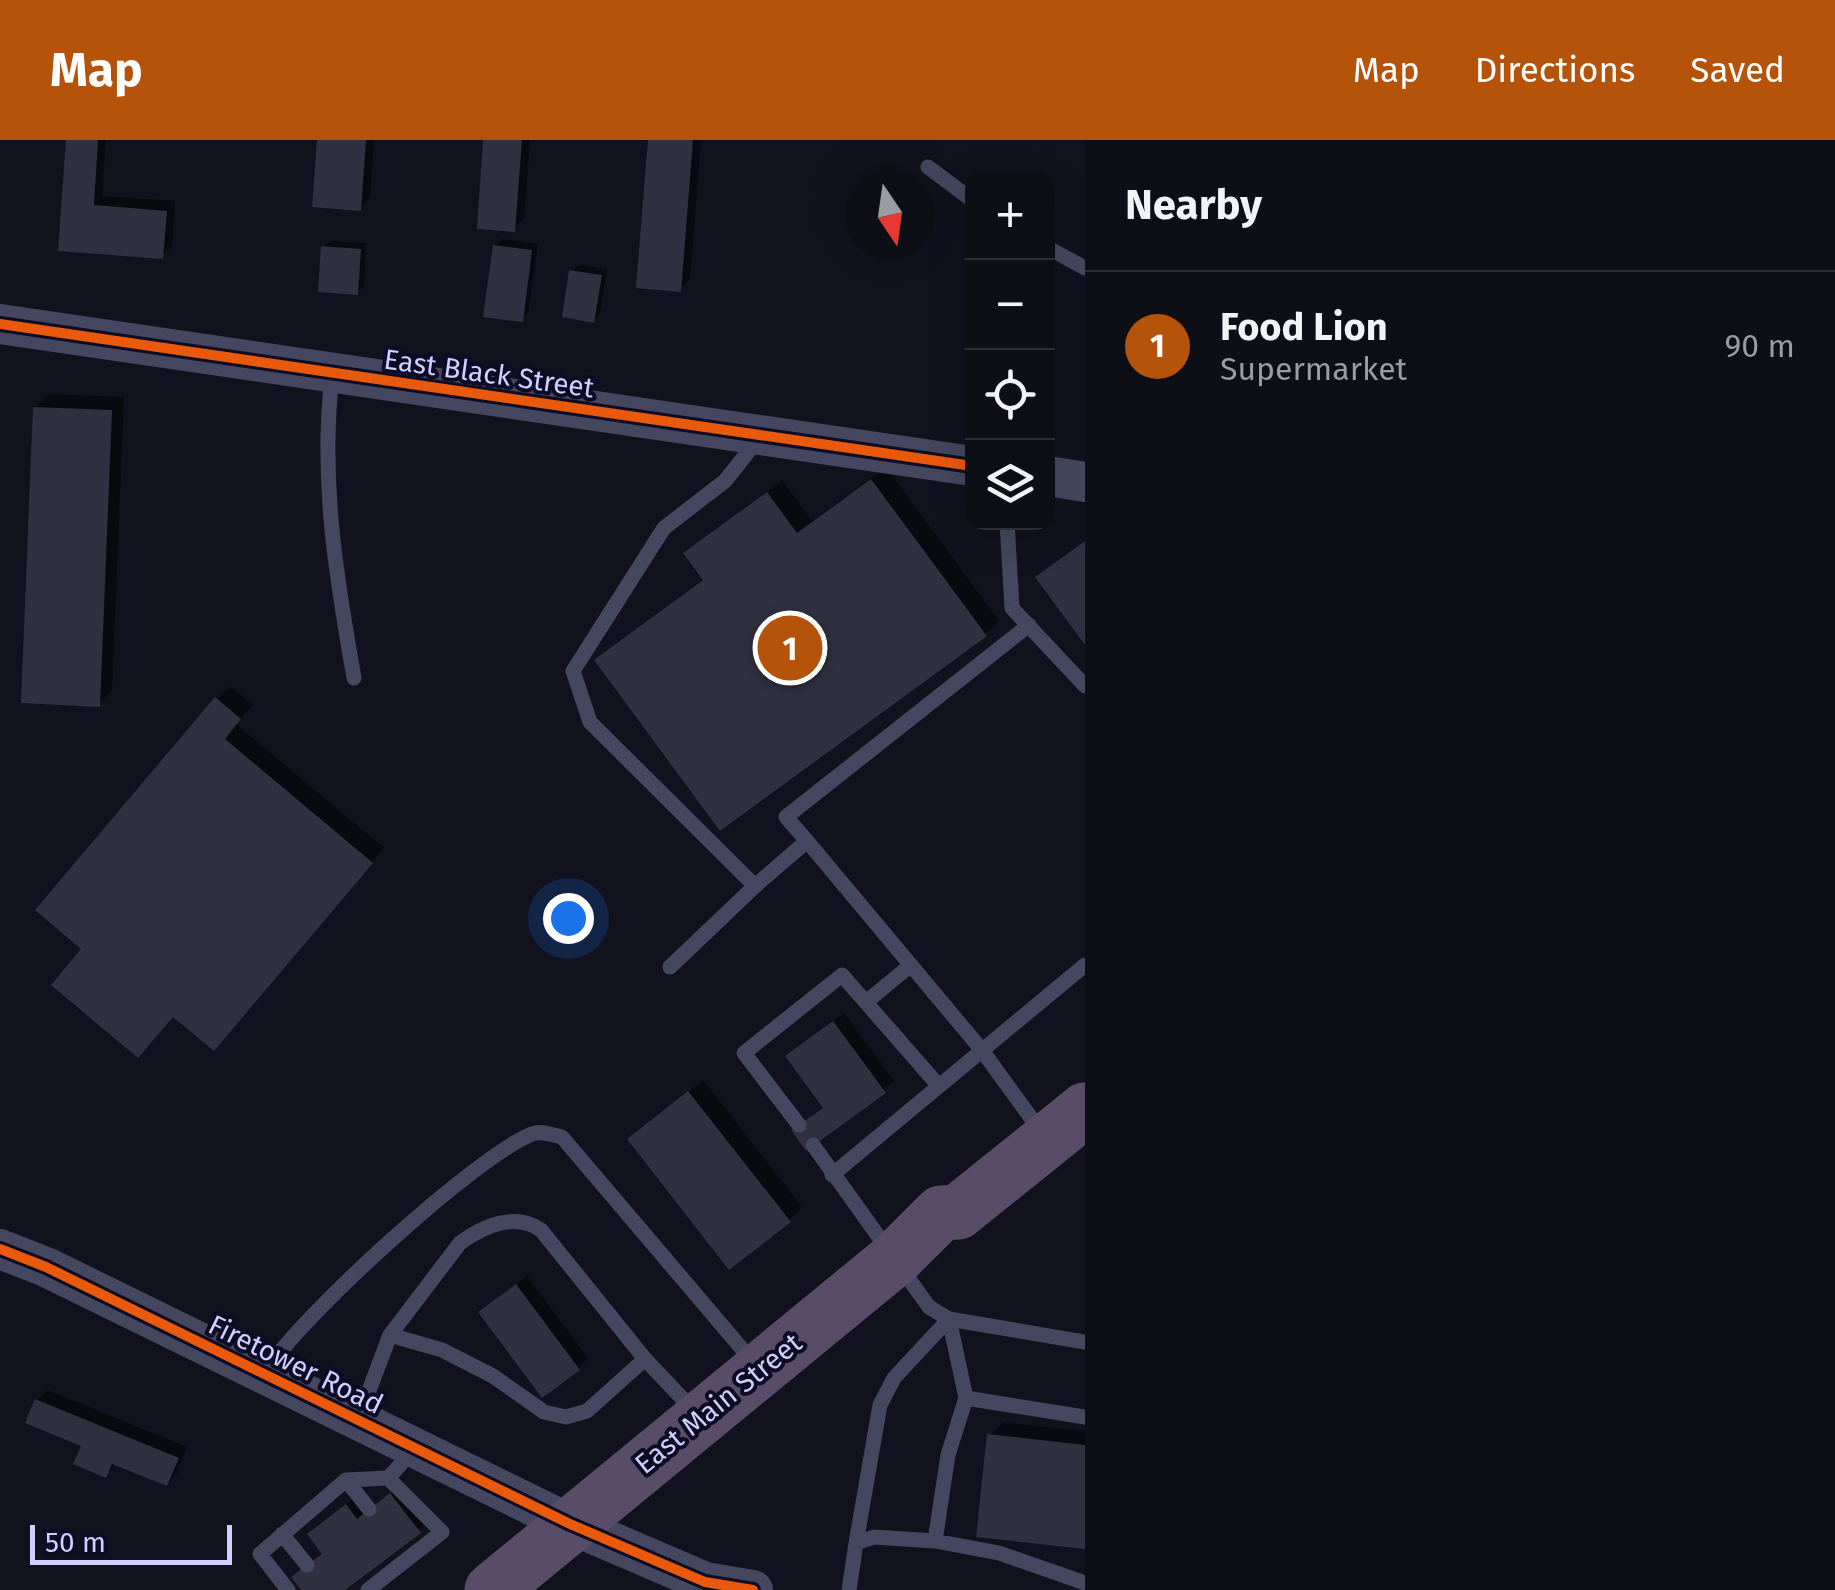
<!DOCTYPE html>
<html lang="en">
<head>
<meta charset="utf-8">
<style>
  :root { --surface:#0e0e16; --page:#1c1c23; --text:#f1f3f6; --muted:#9b9ca1; --line:#2e2e35; --accent:#b45309 }
  body { margin:0; font-family:"Fira Sans",sans-serif; background:var(--page); color:var(--text) }
  .controls { position:absolute; right:30px; top:30px; display:grid; overflow:hidden; border-radius:20px; box-shadow:0 10px 40px #0002 }
  .controls button { width:90px; height:90px; display:grid; place-items:center; padding:0; border:0; border-bottom:2px solid var(--line); background:var(--surface); color:var(--text); font:50px sans-serif }
  .compass { position:absolute; left:845px; top:30px; width:90px; height:90px; border-radius:50%; background:var(--surface); box-shadow:0 10px 40px #0002; rotate:167deg }
  .scale { position:absolute; left:30px; bottom:25px; width:202px; box-sizing:border-box; padding-left:10px; border:5px solid #d1cfff; border-top:0; font-size:28px; line-height:35px; white-space:nowrap; color:#d1cfff; -webkit-text-stroke:8px #0e0c24; paint-order:stroke }
  .you { position:absolute; left:568px; top:778px; width:35px; height:35px; margin:-25px; border:8px solid #fff; border-radius:50%; background:#1a73e8; box-shadow:0 0 0 15px #1a73e833 }
  .badge { display:grid; place-items:center; width:65px; height:65px; border-radius:50%; background:var(--accent); color:#fff; font-size:32px; font-weight:700 }
  .pin { position:absolute; translate:-50% -50%; border:5px solid #fff; box-shadow:0 2px 10px #0006 }
  .list { margin:0; padding:0; list-style:none }
  h2 { display:flex; justify-content:space-between; align-items:center; height:130px; margin:0; padding:0 40px; font-size:42px }
  h2 small { font-size:32px; font-weight:400; color:var(--muted) }
  .list li { display:grid; grid-template-columns:65px 1fr auto; gap:30px; align-items:center; box-sizing:border-box; height:150px; padding:0 40px; border-top:2px solid var(--line) }
  .list b { display:block; font-size:38px; white-space:nowrap }
  .list p { margin:0; font-size:32px; white-space:nowrap; color:var(--muted) }
  .list em { font-size:32px; font-style:normal; color:var(--muted) }
  .icon { flex:none; width:55px; height:55px; fill:none; stroke:currentColor; stroke-width:2; stroke-linecap:round; stroke-linejoin:round }
  .map { position:relative; flex:none; width:1085px; height:1450px; overflow:hidden }
  header { display:flex; align-items:center; gap:60px; box-sizing:border-box; height:140px; padding:0 50px; background:var(--accent); color:#fff }
  header strong { font-size:48px }
  nav { display:flex; gap:55px; margin-inline-start:auto; font-size:35px }
  main { display:flex }
  aside { flex:1; background:var(--surface) }
  .map>svg:first-child { display:block }
  .shadow { fill:#0007 }
  .building { fill:#303041 }
  .lines { fill:none; stroke-linecap:round; stroke-linejoin:round }
  .service { stroke:#454760; stroke-width:15 }
  .tertiary { stroke:#454760; stroke-width:40 }
  .trunk { stroke:#594c68; stroke-width:55 }
  .cycleway-casing { stroke:#0e0c24; stroke-width:16 }
  .cycleway { stroke:#e8590c; stroke-width:10 }
  .labels { text-anchor:middle; stroke-width:8; stroke-linejoin:round; paint-order:stroke }
  .street-label { font-size:28px; fill:#d1cfff; stroke:#0e0c24 }
</style>
</head>
<body>
<header>
<strong>Map</strong>
<nav><a>Map</a><a>Directions</a><a>Saved</a></nav>
</header>
<main>
<div class="map">
<svg width="1085" height="1450" viewBox="0 0 1085 1450">
  <rect width="100%" height="100%" fill="#12121e"/>
  <!-- shadow -->
  <path class="shadow" d="M68,0H106L102,56L175,61L172,106L162,116L60,109Z
    M319,0H374L370,58L360,68Z
    M486,0H530L524,79L514,89Z
    M650,0H701L690,139L680,149Z
    M502,99L538,104L528,173L522,180L495,106Z
    M330,101L366,103L364,146L357,152L323,107Z
    M578,125L607,129L600,174L594,180L572,131Z
    M49,254L124,257L112,551L99,564L35,268Z
    M886,327L999,481L985,494L597,520L704,438L687,413L782,340L812,381Z
    M230,546L253,565L236,584L384,708L227,895L174,875L85,809L217,559Z
    M844,873L894,941L807,1007L804,981L824,966L788,916Z
    M703,940L802,1067L789,1080L630,999Z
    M527,1136L588,1218L578,1228L492,1163Z
    M47,1250L187,1307L177,1333L167,1344L117,1323L105,1335L84,1305L37,1260Z
    M1003,1282L1085,1291V1407L990,1295Z
    M401,1345L429,1381L341,1450H304L324,1412L320,1384L357,1356L368,1371Z"/>
  <!-- building -->
  <path class="building" d="M66,0H98L94,65L167,71L163,119L58,111Z
    M317,0H366L361,71L312,67Z
    M483,0H522L515,92L477,89Z
    M648,0H693L681,152L636,148Z
    M493,105L532,110L523,182L483,177Z
    M321,106L361,109L358,155L318,152Z
    M569,130L602,135L594,183L562,177Z
    M33,267L112,270L100,567L21,563Z
    M871,339L987,496L720,691L594,520L703,440L683,413L767,352L797,393Z
    M1085,401V505L1035,437Z
    M215,557L241,579L225,599L373,723L214,911L173,877L138,918L51,845L81,809L35,770Z
    M833,881L886,953L806,1011L791,990L823,968L785,916Z
    M688,951L791,1082L729,1130L627,999Z
    M516,1144L580,1230L542,1258L478,1172Z
    M35,1259L179,1318L167,1346L112,1324L106,1338L73,1324L81,1306L25,1283Z
    M987,1294L1085,1305V1409L976,1397Z
    M390,1353L421,1393L345,1450H301L291,1437L322,1414L307,1394L346,1364L357,1379Z"/>
  <g class="lines">
    <!-- service -->
    <path class="service" d="M928,27L972,60
      M1048,108L1085,128
      M332,236C320,339 336,436 354,538
      M760,297L725,341L664,388L573,531L590,582L755,746L807,701L981,909L1042,993
      M1007,382L1012,468L1085,546
      M807,701L786,677L1029,485
      M670,827L755,746
      M866,862L911,825
      M799,985L744,913L842,835L938,945
      M813,1005L929,1167L949,1179L1085,1202
      M832,1035L1085,825
      M390,1195L442,1210L493,1236L544,1272L566,1277L587,1271L645,1219L696,1273
      M266,1231C299,1178 476,1016 532,994C542,990 552,995 562,997L754,1223
      M358,1280L390,1195L460,1103C483,1086 515,1072 541,1090L645,1219
      M346,1340L369,1369
      M282,1394L307,1425
      M935,1401L999,1413L1085,1443
      M856,1403L880,1265L894,1238L949,1179L966,1258
      M288,1450L260,1414L346,1340L388,1338L413,1311
      M368,1450L442,1392L388,1338
      M849,1450L856,1403L874,1397L935,1401L948,1315L966,1258L1085,1277"/>
    <!-- tertiary -->
    <path class="tertiary" d="M0,184L972,326
      M1048,336L1085,342
      M0,1109L46,1127L570,1384L705,1442L753,1450"/>
    <!-- trunk -->
    <path class="trunk" d="M492,1450L896,1118L941,1073L958,1072L1085,970"/>
    <defs>
      <path id="cycleway" d="M0,184L972,326
        M0,1109L46,1127L570,1384L705,1442L753,1450"/>
    </defs>
    <!-- cycleway casing -->
    <use href="#cycleway" class="cycleway-casing"/>
    <!-- cycleway -->
    <use href="#cycleway" class="cycleway"/>
  </g>
  <g class="labels">
    <!-- street labels -->
    <g class="street-label">
      <text transform="translate(489 233) rotate(8)" y="10">East Black Street</text>
      <text transform="translate(296 1224) rotate(26)" y="10">Firetower Road</text>
      <text transform="translate(718 1263) rotate(-39)" y="10">East Main Street</text>
    </g>
  </g>
</svg>
<div class="controls">
<button>+</button>
<button>−</button>
<button><svg class="icon" aria-label="locate" viewBox="0 0 24 24"><circle cx="12" cy="12" r="6"/><path d="M12 2v4M12 18v4M2 12h4M18 12h4"/></svg></button>
<button><svg class="icon" aria-label="layers" viewBox="0 0 24 24"><path d="M12 4l9 5-9 5-9-5zM3 14l9 5 9-5"/></svg></button>
</div>
<svg class="compass" viewBox="-18 -18 36 36"><path d="M0-13l5 13h-10z" fill="#e53935"/><path d="M0 13l5-13h-10z" fill="#9b9ca1"/></svg>
<div class="scale">50 m</div>
<div class="you"></div>
<div class="pin badge" style="left:790px;top:508px">1</div>
</div>
<aside>
<h2>Nearby<small></small></h2>
<ul class="list">
<li><span class="badge">1</span><div><b>Food Lion</b><p>Supermarket</p></div><em>90 m</em></li>
</ul>
</aside>
</main>
</body>
</html>
